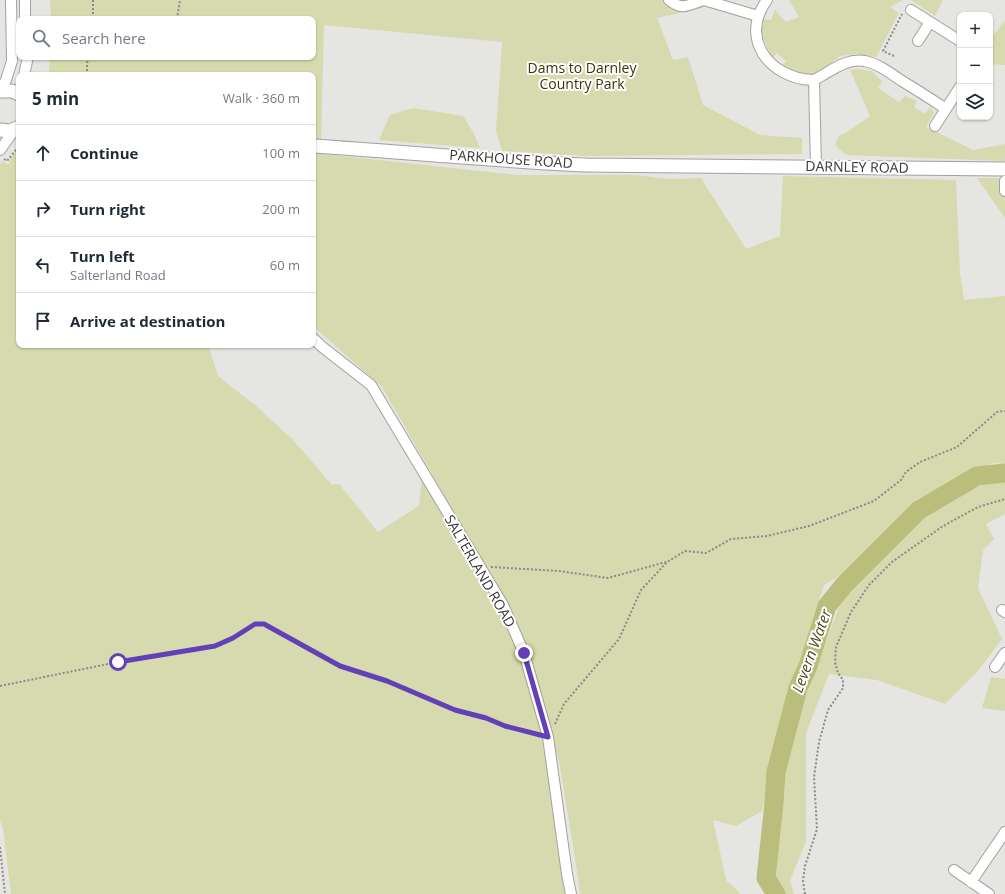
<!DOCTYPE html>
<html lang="en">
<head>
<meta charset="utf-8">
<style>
  :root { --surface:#fff; --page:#f6f6f7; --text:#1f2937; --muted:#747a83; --line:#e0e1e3 }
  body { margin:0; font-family:"Open Sans",sans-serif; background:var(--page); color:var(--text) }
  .controls { position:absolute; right:12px; top:12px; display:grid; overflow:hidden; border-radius:8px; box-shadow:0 1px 3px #0004 }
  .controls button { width:36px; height:36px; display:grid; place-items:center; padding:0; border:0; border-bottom:1px solid var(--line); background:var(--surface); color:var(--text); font:20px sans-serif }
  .stop { position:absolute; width:12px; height:12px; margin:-9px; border:3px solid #6340b8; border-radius:50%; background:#fff }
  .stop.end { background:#6340b8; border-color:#fff; box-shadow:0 1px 4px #0008 }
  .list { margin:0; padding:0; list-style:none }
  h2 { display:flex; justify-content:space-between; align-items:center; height:52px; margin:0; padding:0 16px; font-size:17px }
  h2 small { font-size:13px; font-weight:400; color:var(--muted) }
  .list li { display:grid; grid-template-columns:26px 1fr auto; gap:12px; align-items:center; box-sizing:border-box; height:56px; padding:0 16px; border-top:1px solid var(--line) }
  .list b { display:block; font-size:15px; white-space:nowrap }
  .list p { margin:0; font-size:13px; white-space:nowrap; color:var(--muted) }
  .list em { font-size:13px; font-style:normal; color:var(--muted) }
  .icon { flex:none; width:22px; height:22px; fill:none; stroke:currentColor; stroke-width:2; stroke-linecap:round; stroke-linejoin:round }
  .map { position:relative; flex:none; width:1005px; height:894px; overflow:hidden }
  .search { position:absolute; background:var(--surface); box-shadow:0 1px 3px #0004; left:16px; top:16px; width:300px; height:44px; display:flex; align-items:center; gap:10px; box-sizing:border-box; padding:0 14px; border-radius:8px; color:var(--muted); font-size:15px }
  .panel { position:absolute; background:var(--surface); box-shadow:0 1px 3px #0004; left:16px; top:72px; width:300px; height:276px; border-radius:8px }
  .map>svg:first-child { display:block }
  .green { fill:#d6daae }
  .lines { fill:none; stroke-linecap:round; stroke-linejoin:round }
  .river { stroke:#b9be7d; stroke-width:19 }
  .minor-casing { stroke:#a1a19d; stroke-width:12 }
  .major-casing { stroke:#a1a19d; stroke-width:15 }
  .path { stroke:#8a8a87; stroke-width:2; stroke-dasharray:2 2; stroke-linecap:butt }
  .minor { stroke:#fff; stroke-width:10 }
  .major { stroke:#fff; stroke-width:13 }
  .route { stroke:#6340b8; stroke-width:5 }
  .labels { text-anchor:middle; stroke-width:4; stroke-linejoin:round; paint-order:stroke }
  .park-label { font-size:14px; fill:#363804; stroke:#fff }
  .street-label { font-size:14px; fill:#373736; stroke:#fff }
  .water-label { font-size:15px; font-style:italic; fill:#4a4c1b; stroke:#fff }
</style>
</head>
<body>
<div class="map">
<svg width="1005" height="894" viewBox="0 0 1005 894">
  <rect width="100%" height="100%" fill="#e5e5e1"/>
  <!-- green -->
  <path class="green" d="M50,0H707L703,8L657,18L673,60L688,57L703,105L760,135L802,138V154L586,156L502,151L496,131L502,42L324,25L321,142L313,141V75H49L50,57H313V19H51Z
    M789,0H903L890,7L899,13L876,57L856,54L840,56L828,66L812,75L794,73L782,66L786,61L777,53L772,58L761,34L763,19L771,20L775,10L786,22L799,17Z
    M911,0H943L935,16Z
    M1005,21V65L990,64V39Z
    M858,69L871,71L882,81L878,88L899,102L905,96L917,101L914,107L925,114L930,107L934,113L926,127L973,150L1005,144V161L846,155L835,145L839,136L849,131L870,116L850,70Z
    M413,108L463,116L473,132L480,148L379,140L390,115Z
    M19,148V345H208L218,376L256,406L293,440L332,485L339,484L378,532L419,506L422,476L483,577L514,637L539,717L545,748L557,846L566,894H11L3,828L0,821V165L2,161L8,165L12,156Z
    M313,153L517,175H635L669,179L701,178L746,249L780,236L783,176L956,180L960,274L964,300L1005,296V464L994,463L963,475L916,500L851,569L824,585L814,616L799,673L786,711L762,811L736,826L713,820L726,880L741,894H580L574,851L559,761L509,608L382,387L313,326Z
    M977,178H1005V218Z
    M1005,479V514L986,524L994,539L983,550L978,588L1002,639L978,671L945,704L877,680L829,674L806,733V841L790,881L794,894H781L774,877L781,781L797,718L842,599L925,513L951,498L995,480Z
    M991,677L1005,679V711L982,708Z"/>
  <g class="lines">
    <!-- river -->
    <path class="river" d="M776,894L766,878L774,803L776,772L798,688L808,666L827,606L844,585L919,510L977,476L1005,473"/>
    <defs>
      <path id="minor" d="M25,0V19
        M669,0C682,11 689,5 703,0
        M704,0L758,16
        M767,0C739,38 769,78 812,80C816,80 819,77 823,75C835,68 849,58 865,61C879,64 890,73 902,81C917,90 931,99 946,109
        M911,10L960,41
        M918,41L930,22
        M24,75L28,57
        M814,80L816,166
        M0,90L6,80L12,61L11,0
        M935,126L960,87
        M0,150L15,129
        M1005,181V191
        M313,338L321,346L371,385L503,605L524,653L548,737L567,874L571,894
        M1002,610L1005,612
        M995,667L1005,653
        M954,870L989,894
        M971,882L1005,832"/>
      <path id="major" d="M0,91H12L19,94
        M0,130L10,131L19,127
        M313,146C404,152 495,161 586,165L1005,169"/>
    </defs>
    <!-- minor casing -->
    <use href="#minor" class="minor-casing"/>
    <!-- major casing -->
    <use href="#major" class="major-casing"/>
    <!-- path -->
    <path class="path" d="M93,0V19
      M177,19L180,0
      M894,56L883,51L902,14
      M87,75V63L89,57
      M4,159L7,161L19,146
      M491,567L559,571L608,578L666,562
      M0,686L118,662L215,646L233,638L255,624H264L340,666L387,681L455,710L486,718L505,727L537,734
      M555,724L564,704L619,639L641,590L667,562L685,551L706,553L731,539L767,536L809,526L874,501L901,480L906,472L920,462L957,447L997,412L1005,411
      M0,847L5,894
      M805,894L803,881L805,866L817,829L814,777L819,742L828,710L843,688V680L838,673L835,662L836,647L851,612L869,585L892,562L943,526L978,507L1005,499"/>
    <!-- minor -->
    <use href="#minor" class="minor"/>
    <!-- major -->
    <use href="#major" class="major"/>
  </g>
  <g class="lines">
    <!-- route -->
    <path class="route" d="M118,662L215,646L233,638L255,624H264L340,666L387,681L455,710L486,718L505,726L548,737L524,653"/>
  </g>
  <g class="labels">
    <!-- park labels -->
    <g class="park-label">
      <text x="582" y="73">Dams to Darnley<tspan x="582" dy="16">Country Park</tspan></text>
    </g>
    <!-- street labels -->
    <g class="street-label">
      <text transform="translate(511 159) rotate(4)" y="5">PARKHOUSE ROAD</text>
      <text transform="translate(857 167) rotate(1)" y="5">DARNLEY ROAD</text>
      <text transform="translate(480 571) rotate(60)" y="5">SALTERLAND ROAD</text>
    </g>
    <!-- water labels -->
    <g class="water-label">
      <text transform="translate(812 651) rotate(-70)" y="5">Levern Water</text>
    </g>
  </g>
</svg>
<div class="controls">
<button>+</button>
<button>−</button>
<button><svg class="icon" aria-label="layers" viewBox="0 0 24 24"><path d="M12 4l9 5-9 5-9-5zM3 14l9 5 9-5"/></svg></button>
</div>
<div class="stop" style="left:118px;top:662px"></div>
<div class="stop end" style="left:524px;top:653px"></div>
<div class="search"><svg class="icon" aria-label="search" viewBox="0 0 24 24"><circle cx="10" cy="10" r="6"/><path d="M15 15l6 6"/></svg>Search here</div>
<section class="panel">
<h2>5 min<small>Walk · 360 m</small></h2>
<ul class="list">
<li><svg class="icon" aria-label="ahead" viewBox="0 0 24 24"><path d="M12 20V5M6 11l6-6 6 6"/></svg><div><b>Continue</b></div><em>100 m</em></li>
<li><svg class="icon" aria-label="right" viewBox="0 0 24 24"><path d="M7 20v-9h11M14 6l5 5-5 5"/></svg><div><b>Turn right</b></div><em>200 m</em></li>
<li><svg class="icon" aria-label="left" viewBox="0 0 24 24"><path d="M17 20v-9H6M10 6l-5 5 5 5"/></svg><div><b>Turn left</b><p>Salterland Road</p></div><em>60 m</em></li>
<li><svg class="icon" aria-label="arrive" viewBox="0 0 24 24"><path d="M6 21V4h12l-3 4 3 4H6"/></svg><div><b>Arrive at destination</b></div></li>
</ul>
</section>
</div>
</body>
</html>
